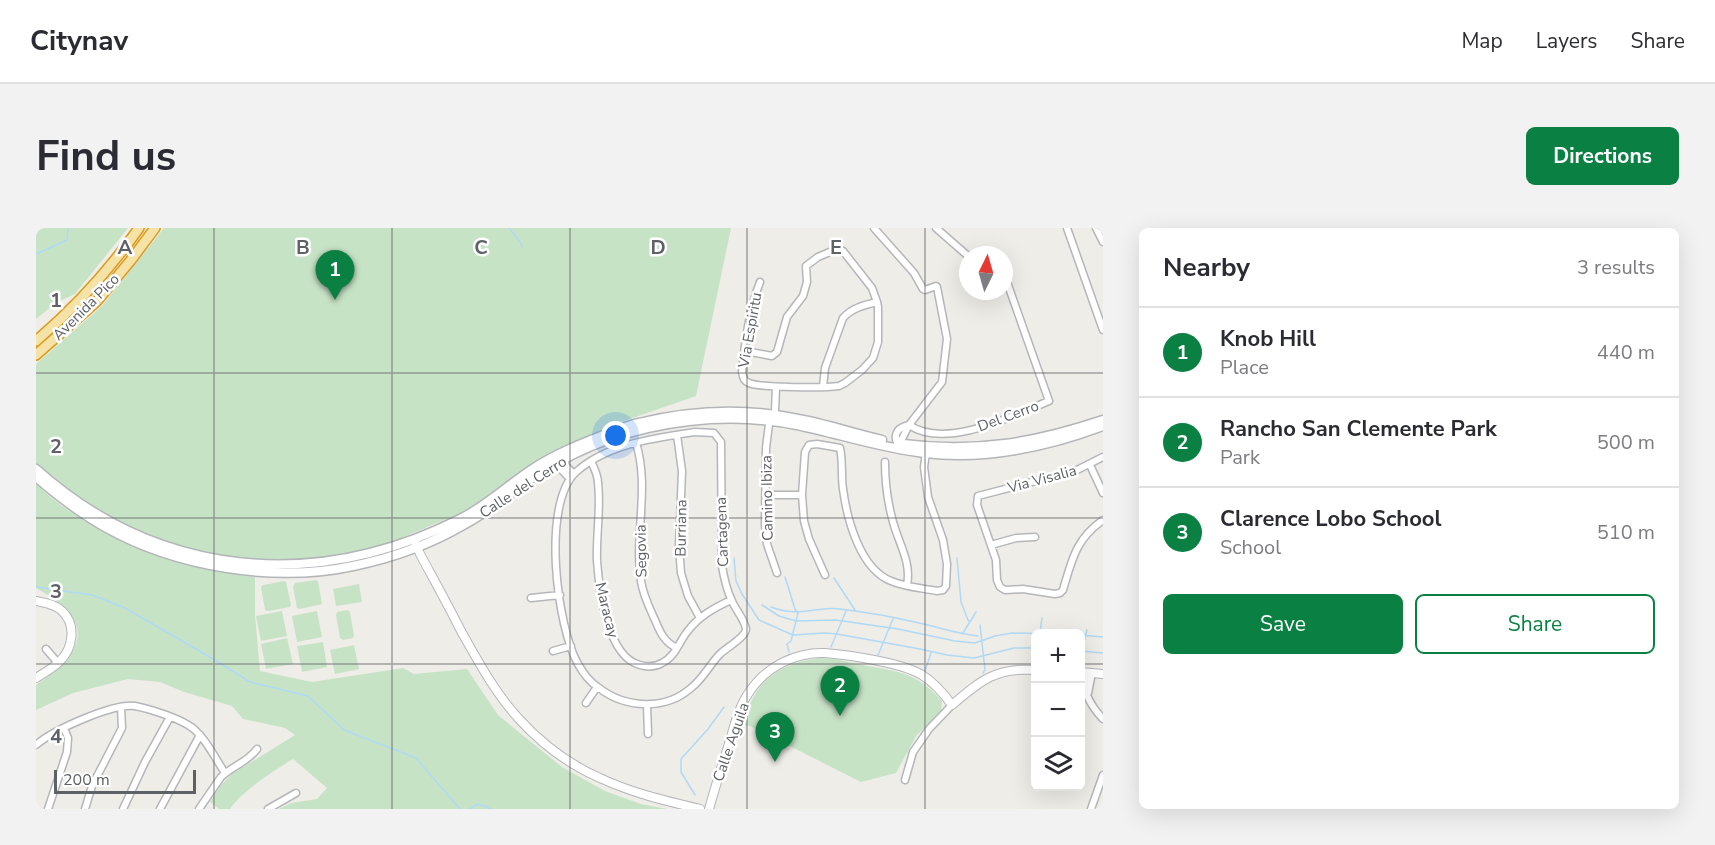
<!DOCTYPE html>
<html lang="en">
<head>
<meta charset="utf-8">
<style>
  :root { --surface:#fff; --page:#f2f2f3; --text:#2b2b33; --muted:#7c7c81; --line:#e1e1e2; --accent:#0b8043 }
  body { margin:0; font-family:"Nunito Sans",sans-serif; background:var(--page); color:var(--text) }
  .controls { position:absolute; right:18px; bottom:18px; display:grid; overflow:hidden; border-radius:9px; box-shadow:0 6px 24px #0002 }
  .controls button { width:54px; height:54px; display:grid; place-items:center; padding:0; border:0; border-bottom:2px solid var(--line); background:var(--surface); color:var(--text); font:30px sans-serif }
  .compass { position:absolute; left:923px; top:18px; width:54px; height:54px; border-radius:50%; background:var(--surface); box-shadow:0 6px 24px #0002; rotate:5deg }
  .scale { position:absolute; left:18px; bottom:15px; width:142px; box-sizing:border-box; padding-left:6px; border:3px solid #5e6165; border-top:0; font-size:16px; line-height:21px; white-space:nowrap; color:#5e6165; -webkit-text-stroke:4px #fff; paint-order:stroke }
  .you { position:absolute; left:580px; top:208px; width:21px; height:21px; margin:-15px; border:4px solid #fff; border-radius:50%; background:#1a73e8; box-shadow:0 0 0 9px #1a73e833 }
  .badge { display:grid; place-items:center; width:39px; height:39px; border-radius:50%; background:var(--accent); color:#fff; font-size:20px; font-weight:700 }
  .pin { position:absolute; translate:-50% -50px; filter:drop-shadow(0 2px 3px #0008) }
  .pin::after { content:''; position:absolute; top:32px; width:21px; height:18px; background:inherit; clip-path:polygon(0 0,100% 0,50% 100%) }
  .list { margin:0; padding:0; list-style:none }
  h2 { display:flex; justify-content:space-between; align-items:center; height:78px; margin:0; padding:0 24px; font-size:26px }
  h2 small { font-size:20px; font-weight:400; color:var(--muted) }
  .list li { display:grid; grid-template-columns:39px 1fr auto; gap:18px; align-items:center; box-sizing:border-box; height:90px; padding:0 24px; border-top:2px solid var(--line) }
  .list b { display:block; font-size:22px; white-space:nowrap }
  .list p { margin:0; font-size:20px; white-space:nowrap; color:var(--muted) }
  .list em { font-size:20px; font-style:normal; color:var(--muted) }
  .actions { display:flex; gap:12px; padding:18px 24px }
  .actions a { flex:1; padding:14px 0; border:2px solid var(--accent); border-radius:9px; text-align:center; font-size:21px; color:var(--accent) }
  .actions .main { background:var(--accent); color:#fff }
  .icon { flex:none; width:33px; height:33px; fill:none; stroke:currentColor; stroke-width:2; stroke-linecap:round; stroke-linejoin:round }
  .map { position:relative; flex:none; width:1067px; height:581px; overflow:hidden; border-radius:9px }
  header { display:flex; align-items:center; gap:36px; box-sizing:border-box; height:84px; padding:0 30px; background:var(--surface); border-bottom:2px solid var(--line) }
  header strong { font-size:28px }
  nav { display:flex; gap:33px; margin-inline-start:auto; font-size:21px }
  .intro { display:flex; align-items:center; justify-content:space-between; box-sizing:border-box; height:144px; padding:0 36px }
  h1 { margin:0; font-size:42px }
  .button { padding:15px 27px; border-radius:9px; background:var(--accent); color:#fff; font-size:21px; font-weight:700 }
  main { display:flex; gap:36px; padding:0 36px }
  aside { flex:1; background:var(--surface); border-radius:9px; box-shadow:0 6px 24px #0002 }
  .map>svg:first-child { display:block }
  .green { fill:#c7e3c6 }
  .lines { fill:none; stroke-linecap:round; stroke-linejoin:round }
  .stream { stroke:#afd9f6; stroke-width:1.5 }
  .minor-casing { stroke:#b4b6ba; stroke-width:9 }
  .tertiary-casing { stroke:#b4b6ba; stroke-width:10 }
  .secondary-casing { stroke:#b3b5b9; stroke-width:11 }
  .trunk-casing { stroke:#dd9a18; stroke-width:12 }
  .minor { stroke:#fff; stroke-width:6 }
  .tertiary { stroke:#fff; stroke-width:8 }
  .secondary { stroke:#fff; stroke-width:8 }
  .trunk { stroke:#f4e2a6; stroke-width:9 }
  .grid { fill:none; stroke:#5e6165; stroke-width:1.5; stroke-opacity:0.55 }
  .labels { text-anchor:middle; stroke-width:5; stroke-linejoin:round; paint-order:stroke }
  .street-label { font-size:15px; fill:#5e6165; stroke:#fff }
  .grid-label { font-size:20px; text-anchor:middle; font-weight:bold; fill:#5e6165; stroke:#fff; stroke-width:5; stroke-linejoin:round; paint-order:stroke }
</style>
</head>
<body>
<header>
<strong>Citynav</strong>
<nav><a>Map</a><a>Layers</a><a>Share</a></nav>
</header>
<div class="intro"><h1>Find us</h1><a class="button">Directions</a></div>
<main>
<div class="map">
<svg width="1067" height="581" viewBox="0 0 1067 581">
  <rect width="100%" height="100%" fill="#efede7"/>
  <!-- green -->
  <path class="green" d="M0,0H92L39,66L21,74L0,91Z
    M128,0H695L660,168L582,195L510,230L425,285L348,317L310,326L268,332L241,334L189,329L129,314L99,302L44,271L0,236V136L66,78Z
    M0,256C54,308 144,344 219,347V387L224,443L276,454L367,440L378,446L431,441L462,487L526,539L569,563L605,576L631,581H243L255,575L281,571L291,560L257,531C239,542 206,563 194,581H183L174,574L184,558L196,546L259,507L249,500L207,491L196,478L148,464L124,454L92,451L37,465L0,482V457C51,422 60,393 0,360Z
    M280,352L282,353L286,376L263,381L261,380L257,359L259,355Z
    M248,353L250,354L255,377L254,379L232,383L229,382L225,359L227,357Z
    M323,356L326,374L300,378L297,361Z
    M312,382L314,384L318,408L317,410L307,412L304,410L300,387L301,384Z
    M246,383L251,408L225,413L220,388Z
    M281,383L286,409L261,414L256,388Z
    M251,410L257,436L230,441L225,416Z
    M287,414L291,439L266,444L261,418Z
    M318,417L323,441L299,446L294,422Z
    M784,430C800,430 815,435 831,438C865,444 881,445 906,473L905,483L880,508L860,545L825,554L714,498L707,497C718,454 740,436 784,430Z"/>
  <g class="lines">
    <!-- stream -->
    <path class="stream" d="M473,0L485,15L486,20
      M0,26L31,12L32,0
      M698,330L700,353L706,366L723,392L757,407L789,405L801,406L884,421L911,427L938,430L978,420H999
      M921,330L925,374L932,392L934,394
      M749,349L759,381L762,385L755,413L751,416L753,424
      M798,350L819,382
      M0,359L56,367L89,380L179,432L214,454L272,468L308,502L380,530L424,581
      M726,377L743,388L760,393L800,392L862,401L919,413L939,415L959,408L976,405L1020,406
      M735,379C764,390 778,378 804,381C829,384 858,389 883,395C902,399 922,406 942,408
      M944,397L949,442L947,445
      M1004,404L1006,390
      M927,405L940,384
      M1044,407L1067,409
      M795,419L810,383
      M1044,423L1067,425
      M842,427L857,391
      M1044,430L1051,402
      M997,436L999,426
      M889,443L895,425
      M659,567L645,544V531L672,501L688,479
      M434,581L442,576L455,581"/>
    <defs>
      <path id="minor" d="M838,0L878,45L887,61L889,62L900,58L901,59L911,111L906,154L873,197L866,211L861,215
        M900,0L932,28
        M1031,0L1067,102
        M1060,0L1067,14
        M709,123L736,128L741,124L751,89L767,68L771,54L770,38L782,29L801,21L807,23L836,60L841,74L842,79V114L837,130L826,142L809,155L803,158C789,160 725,160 713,155C708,153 707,150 706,144C709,114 713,82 724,54
        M740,159L739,183L733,196L730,220L729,297L731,316L741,345
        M787,159L789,140L807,90C816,80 828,77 841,74
        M873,197C910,222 976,188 1013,173L972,57L968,48
        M659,204L678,205L685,214L686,338C688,350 690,361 696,373C699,381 709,392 710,401C710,409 690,420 684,426C674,436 667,451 655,460C629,483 589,480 563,460C555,455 547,445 542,436C521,399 505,276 540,244C571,216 618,210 659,204Z
        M641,207L646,243L643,319L645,345L652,368L664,390
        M600,215C614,259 598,307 605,353C607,367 613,379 619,392C624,404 628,414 641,420
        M861,215C857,205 863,199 873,197
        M1067,229L1039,243L942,268L941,277L960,332L961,352L964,359L969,362L987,361L1019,366L1024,365L1027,362C1036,331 1040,311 1067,292
        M522,233V238L534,251
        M555,233C558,240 562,247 562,255C565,280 560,307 561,333C563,361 571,429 604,437C611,439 619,439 626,435C639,429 643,414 651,404C663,388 678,380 695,372
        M523,234L527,235L538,246
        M849,234C849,253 851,271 856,290C861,313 876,333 871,357
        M1054,237L1067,265
        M730,267H766
        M955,317L980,310L999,309
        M789,347L773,311L768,293L766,267L769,224L773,217L781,216L804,220C807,233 805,248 807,261C811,291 824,341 855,353C869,359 886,360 901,363L907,362L910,358L911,336L907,312L892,269L888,239L890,225
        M495,370L524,367
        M10,421L22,435
        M517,423L535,418
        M1052,445C1043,461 1056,479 1067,491
        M1052,465L1055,450L1052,445
        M550,475L561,459
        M611,477L612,506
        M0,517C17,502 77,475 99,478C114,481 139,489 152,497C167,505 179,530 189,545
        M869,552L877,524L893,501L916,477
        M12,581L31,524L32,510L28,500
        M49,581L56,558L86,500L85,479
        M87,581L109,534L134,489
        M124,581L164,507
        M163,581L185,549C196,538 212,534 221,521
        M232,581L260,565
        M1055,581L1067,547"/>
      <path id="tertiary" d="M378,312L384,326C398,352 412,377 425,403C442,433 459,465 483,491C505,515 534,537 564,550C596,565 630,573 664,581
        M0,373C9,375 19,376 26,383C41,397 37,421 23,434C17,440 8,445 0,450
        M1044,444L1067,446
        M673,581C679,560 685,540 692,519C698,500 702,479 714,463C731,438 760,424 789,425C813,427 867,435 886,447C899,455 908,466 916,477C944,453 960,439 999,442"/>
      <path id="secondary" d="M867,216C940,225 998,215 1067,192
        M0,241C122,350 279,364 424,291C449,279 471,258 495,242C519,226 547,215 573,205C583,202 593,197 603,195C653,183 707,180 757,190C787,195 816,205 846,212
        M0,249C22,268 44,285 69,299C140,339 238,355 317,338C356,330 395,316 429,296C456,282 478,261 504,245C549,216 601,199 653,193C689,189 726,190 761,197C804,206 845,220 889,225C949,232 1011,219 1067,198"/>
      <path id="trunk" d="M0,113C41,78 72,44 103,0
        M0,127L61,73L95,32L119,0"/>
    </defs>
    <!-- minor casing -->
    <use href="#minor" class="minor-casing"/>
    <!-- tertiary casing -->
    <use href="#tertiary" class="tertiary-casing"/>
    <!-- secondary casing -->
    <use href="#secondary" class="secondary-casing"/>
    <!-- trunk casing -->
    <use href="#trunk" class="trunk-casing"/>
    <!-- minor -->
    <use href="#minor" class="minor"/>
    <!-- tertiary -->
    <use href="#tertiary" class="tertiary"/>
    <!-- secondary -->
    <use href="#secondary" class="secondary"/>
    <!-- trunk -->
    <use href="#trunk" class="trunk"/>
  </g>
  <!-- grid -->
  <path class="grid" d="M178,0V581M356,0V581M534,0V581M711,0V581M889,0V581M0,145H1067M0,290H1067M0,436H999M1044,436H1067"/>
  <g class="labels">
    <!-- street labels -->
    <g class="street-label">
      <text transform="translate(50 79) rotate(-45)" y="5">Avenida Pico</text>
      <text transform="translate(714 102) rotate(-80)" y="5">Via Espiritu</text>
      <text transform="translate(972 188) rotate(-20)" y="5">Del Cerro</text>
      <text transform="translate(1006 251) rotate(-15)" y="5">Via Visalia</text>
      <text transform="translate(487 259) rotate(-33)" y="5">Calle del Cerro</text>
      <text transform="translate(731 270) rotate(-91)" y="5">Camino Ibiza</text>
      <text transform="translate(645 300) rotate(-89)" y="5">Burriana</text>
      <text transform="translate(686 304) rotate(-92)" y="5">Cartagena</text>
      <text transform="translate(605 323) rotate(-91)" y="5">Segovia</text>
      <text transform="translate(571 382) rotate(76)" y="5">Maracay</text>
      <text transform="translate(695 514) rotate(-71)" y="5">Calle Aguila</text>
    </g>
  </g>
  <g class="grid-label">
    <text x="89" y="26">A</text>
    <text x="267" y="26">B</text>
    <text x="445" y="26">C</text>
    <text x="622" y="26">D</text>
    <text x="800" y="26">E</text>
    <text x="20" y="79">1</text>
    <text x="20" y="225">2</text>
    <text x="20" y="370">3</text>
    <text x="20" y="515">4</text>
  </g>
</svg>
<div class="controls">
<button>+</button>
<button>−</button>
<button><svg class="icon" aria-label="layers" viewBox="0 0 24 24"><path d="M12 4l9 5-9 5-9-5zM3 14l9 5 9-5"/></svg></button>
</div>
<svg class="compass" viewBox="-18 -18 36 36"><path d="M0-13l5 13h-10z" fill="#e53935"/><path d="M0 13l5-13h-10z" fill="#7c7c81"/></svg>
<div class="scale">200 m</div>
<div class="you"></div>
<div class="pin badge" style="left:299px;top:72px">1</div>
<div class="pin badge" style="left:804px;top:488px">2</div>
<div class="pin badge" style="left:739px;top:534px">3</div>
</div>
<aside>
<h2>Nearby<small>3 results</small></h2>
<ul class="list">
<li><span class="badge">1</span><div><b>Knob Hill</b><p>Place</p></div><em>440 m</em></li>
<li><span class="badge">2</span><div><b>Rancho San Clemente Park</b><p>Park</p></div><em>500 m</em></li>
<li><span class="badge">3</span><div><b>Clarence Lobo School</b><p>School</p></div><em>510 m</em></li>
</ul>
<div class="actions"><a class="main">Save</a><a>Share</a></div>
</aside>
</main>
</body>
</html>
